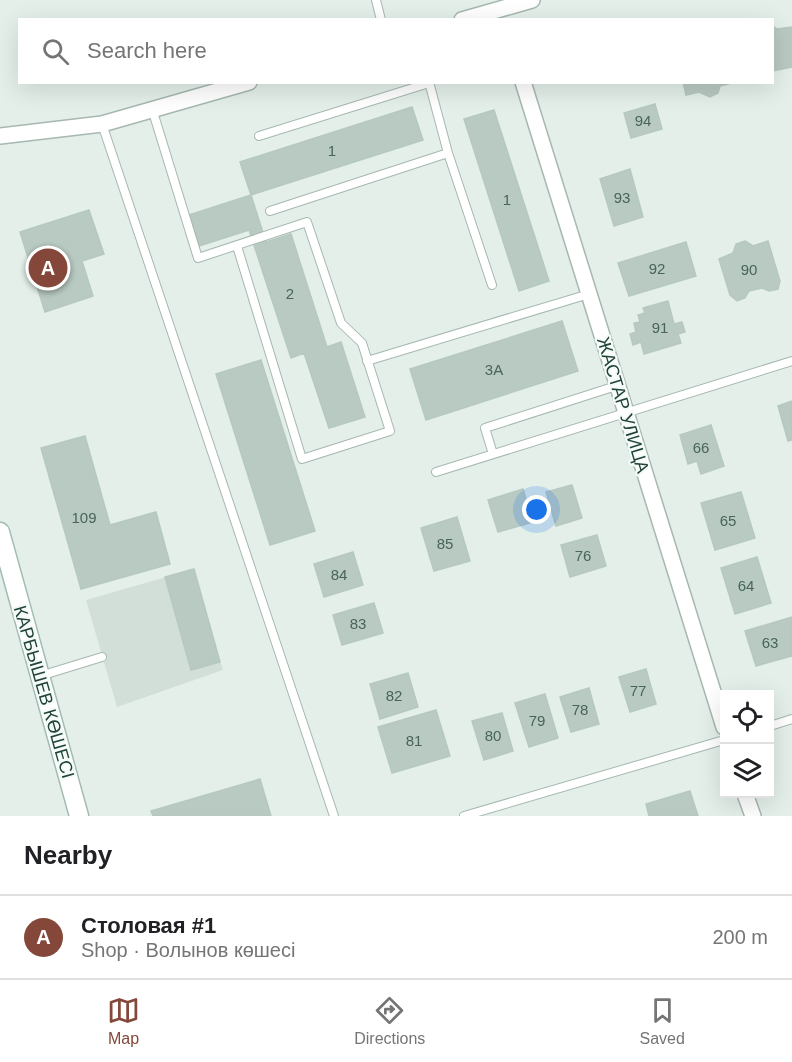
<!DOCTYPE html>
<html lang="en">
<head>
<meta charset="utf-8">
<style>
  :root { --surface:#fff; --page:#f2f2f2; --text:#202124; --muted:#757577; --line:#e0e0e0; --accent:#844739 }
  body { margin:0; font-family:Arial,sans-serif; background:var(--page); color:var(--text) }
  .controls { position:absolute; right:18px; bottom:18px; display:grid; overflow:hidden; border-radius:0px; box-shadow:0 6px 24px #0002 }
  .controls button { width:54px; height:54px; display:grid; place-items:center; padding:0; border:0; border-bottom:2px solid var(--line); background:var(--surface); color:var(--text); font:30px sans-serif }
  .you { position:absolute; left:537px; top:510px; width:21px; height:21px; margin:-15px; border:4px solid #fff; border-radius:50%; background:#1a73e8; box-shadow:0 0 0 9px #1a73e833 }
  .badge { display:grid; place-items:center; width:39px; height:39px; border-radius:50%; background:var(--accent); color:#fff; font-size:20px; font-weight:700 }
  .pin { position:absolute; translate:-50% -50%; border:3px solid #fff; box-shadow:0 2px 6px #0006 }
  .list { margin:0; padding:0; list-style:none }
  h2 { display:flex; justify-content:space-between; align-items:center; height:78px; margin:0; padding:0 24px; font-size:26px }
  h2 small { font-size:20px; font-weight:400; color:var(--muted) }
  .list li { display:grid; grid-template-columns:39px 1fr auto; gap:18px; align-items:center; box-sizing:border-box; height:84px; padding:0 24px; border-top:2px solid var(--line) }
  .list b { display:block; font-size:22px; white-space:nowrap }
  .list p { margin:0; font-size:20px; white-space:nowrap; color:var(--muted) }
  .list em { font-size:20px; font-style:normal; color:var(--muted) }
  .icon { flex:none; width:33px; height:33px; fill:none; stroke:currentColor; stroke-width:2; stroke-linecap:round; stroke-linejoin:round }
  .map { position:relative; flex:none; width:792px; height:816px; overflow:hidden }
  .search { position:absolute; background:var(--surface); box-shadow:0 6px 24px #0002; left:18px; right:18px; top:18px; height:66px; display:flex; align-items:center; gap:15px; box-sizing:border-box; padding:0 21px; border-radius:0px; color:var(--muted); font-size:22px }
  .sheet { height:162px; background:var(--surface) }
  nav { display:flex; justify-content:space-around; align-items:center; box-sizing:border-box; height:84px; border-top:2px solid var(--line); background:var(--surface); font-size:16px; color:var(--muted) }
  nav a { display:grid; justify-items:center; gap:3px }
  nav .on { color:var(--accent) }
  .map>svg:first-child { display:block }
  .built { fill:#d2dfd8 }
  .building { fill:#b9cac2; stroke:#b5c9c0; stroke-width:1.5 }
  .lines { fill:none; stroke-linecap:round; stroke-linejoin:round }
  .lane-casing { stroke:#a6b8b0; stroke-width:10 }
  .street-casing { stroke:#a6b8b0; stroke-width:18 }
  .secondary-casing { stroke:#a1bcb1; stroke-width:21 }
  .lane { stroke:#fff; stroke-width:8 }
  .street { stroke:#fff; stroke-width:15 }
  .secondary { stroke:#fff; stroke-width:18 }
  .labels { text-anchor:middle; stroke-width:4.5; stroke-linejoin:round; paint-order:stroke }
  .number-label { font-size:15px; fill:#47655a }
  .street-label { font-size:18px; fill:#214338; stroke:#f5fbf8 }
</style>
</head>
<body>
<div class="map">
<svg width="792" height="816" viewBox="0 0 792 816">
  <rect width="100%" height="100%" fill="#e4efe9"/>
  <!-- built -->
  <path class="built" d="M194,569L223,670L117,707L86,600Z"/>
  <!-- building -->
  <path class="building" d="M772,26L777,29L792,27V67L772,71Z
    M683,82H735L720,86L718,93L710,97L699,92L686,95Z
    M655,104L662,129L631,138L624,113Z
    M412,107L423,140L251,195L240,162Z
    M494,110L549,281L519,291L464,119Z
    M630,169L643,217L614,226L600,179Z
    M251,195L266,242L291,234L327,347L341,342L365,417L329,428L304,353L291,358L249,230L199,246L189,215Z
    M89,210L104,254L82,261L93,296L45,312L20,232Z
    M745,241L753,246L768,241L780,281L778,289L769,291L762,288L749,291L745,298L737,301L730,295L719,259L733,253L736,244Z
    M686,242L696,276L629,296L618,263Z
    M668,301L674,324L682,322L685,332L678,334L681,343L644,354L641,342L633,345L630,334L636,332L634,323L640,322L638,315L645,313L643,308Z
    M562,321L578,371L426,420L410,369Z
    M261,360L315,531L270,545L216,374Z
    M792,401V440L788,441L778,406Z
    M711,425L724,466L701,474L697,461L688,464L680,435Z
    M85,436L110,525L156,512L170,564L81,589L41,448Z
    M572,485L582,518L556,526L546,492Z
    M523,489L533,522L498,532L488,500Z
    M741,492L755,538L715,550L701,503Z
    M457,517L470,561L434,571L421,528Z
    M597,535L606,566L570,577L561,545Z
    M353,552L363,585L324,597L314,564Z
    M757,557L771,603L735,614L721,568Z
    M194,569L220,662L191,670L165,577Z
    M374,603L383,633L342,645L333,615Z
    M792,617V656L756,666L745,631Z
    M646,669L656,704L630,712L619,677Z
    M408,673L418,707L380,719L370,684Z
    M589,688L599,724L571,732L560,697Z
    M545,694L558,738L529,747L515,703Z
    M436,710L450,756L392,773L378,727Z
    M502,713L513,751L484,760L472,721Z
    M260,779L271,816H153L151,811Z
    M690,791L698,816H649L646,804Z"/>
  <g class="lines">
    <defs>
      <path id="lane" d="M376,0L381,20
        M429,82L448,153L492,285
        M153,112L198,258L307,222L341,323L362,343L390,431L302,459L237,246
        M102,124L334,816
        M259,136L429,83
        M270,211L448,153
        M367,361L589,294
        M493,454L485,428L616,386
        M436,472L792,361
        M40,676L102,657
        M770,726L792,719
        M464,816L724,740"/>
      <path id="street" d="M462,20L532,0
        M523,82L724,727
        M0,136L102,124L249,82
        M745,794L753,816"/>
      <path id="secondary" d="M0,532L79,816"/>
    </defs>
    <!-- lane casing -->
    <use href="#lane" class="lane-casing"/>
    <!-- street casing -->
    <use href="#street" class="street-casing"/>
    <!-- secondary casing -->
    <use href="#secondary" class="secondary-casing"/>
    <!-- lane -->
    <use href="#lane" class="lane"/>
    <!-- street -->
    <use href="#street" class="street"/>
    <!-- secondary -->
    <use href="#secondary" class="secondary"/>
  </g>
  <g class="labels">
    <!-- number labels -->
    <g class="number-label">
      <text x="643" y="126">94</text>
      <text x="332" y="156">1</text>
      <text x="622" y="203">93</text>
      <text x="507" y="205">1</text>
      <text x="657" y="274">92</text>
      <text x="749" y="275">90</text>
      <text x="290" y="299">2</text>
      <text x="660" y="333">91</text>
      <text x="494" y="375">3А</text>
      <text x="701" y="453">66</text>
      <text x="84" y="523">109</text>
      <text x="728" y="526">65</text>
      <text x="445" y="549">85</text>
      <text x="583" y="561">76</text>
      <text x="339" y="580">84</text>
      <text x="746" y="591">64</text>
      <text x="358" y="629">83</text>
      <text x="770" y="648">63</text>
      <text x="638" y="696">77</text>
      <text x="394" y="701">82</text>
      <text x="580" y="715">78</text>
      <text x="537" y="726">79</text>
      <text x="493" y="741">80</text>
      <text x="414" y="746">81</text>
    </g>
    <!-- street labels -->
    <g class="street-label">
      <text transform="translate(623 405) rotate(73)" y="6">ЖАСТАР УЛИЦА</text>
      <text transform="translate(44 692) rotate(74)" y="6">КАРБЫШЕВ КӨШЕСІ</text>
    </g>
  </g>
</svg>
<div class="controls">
<button><svg class="icon" aria-label="locate" viewBox="0 0 24 24"><circle cx="12" cy="12" r="6"/><path d="M12 2v4M12 18v4M2 12h4M18 12h4"/></svg></button>
<button><svg class="icon" aria-label="layers" viewBox="0 0 24 24"><path d="M12 4l9 5-9 5-9-5zM3 14l9 5 9-5"/></svg></button>
</div>
<div class="you"></div>
<div class="pin badge" style="left:48px;top:268px">A</div>
<div class="search"><svg class="icon" aria-label="search" viewBox="0 0 24 24"><circle cx="10" cy="10" r="6"/><path d="M15 15l6 6"/></svg>Search here</div>
</div>
<section class="sheet">
<h2>Nearby<small></small></h2>
<ul class="list">
<li><span class="badge">A</span><div><b>Столовая #1</b><p>Shop · Волынов көшесі</p></div><em>200 m</em></li>
</ul>
</section>
<nav>
<a class="on"><svg class="icon" aria-label="map" viewBox="0 0 24 24"><path d="M3 6l6-2 6 2 6-2v14l-6 2-6-2-6 2zM9 4v14M15 6v14"/></svg>Map</a>
<a><svg class="icon" aria-label="directions" viewBox="0 0 24 24"><path d="M12 3l9 9-9 9-9-9zM9 14v-3h6M13 9l2 2-2 2"/></svg>Directions</a>
<a><svg class="icon" aria-label="saved" viewBox="0 0 24 24"><path d="M7 4h10v16l-5-4-5 4z"/></svg>Saved</a>
</nav>
</body>
</html>
